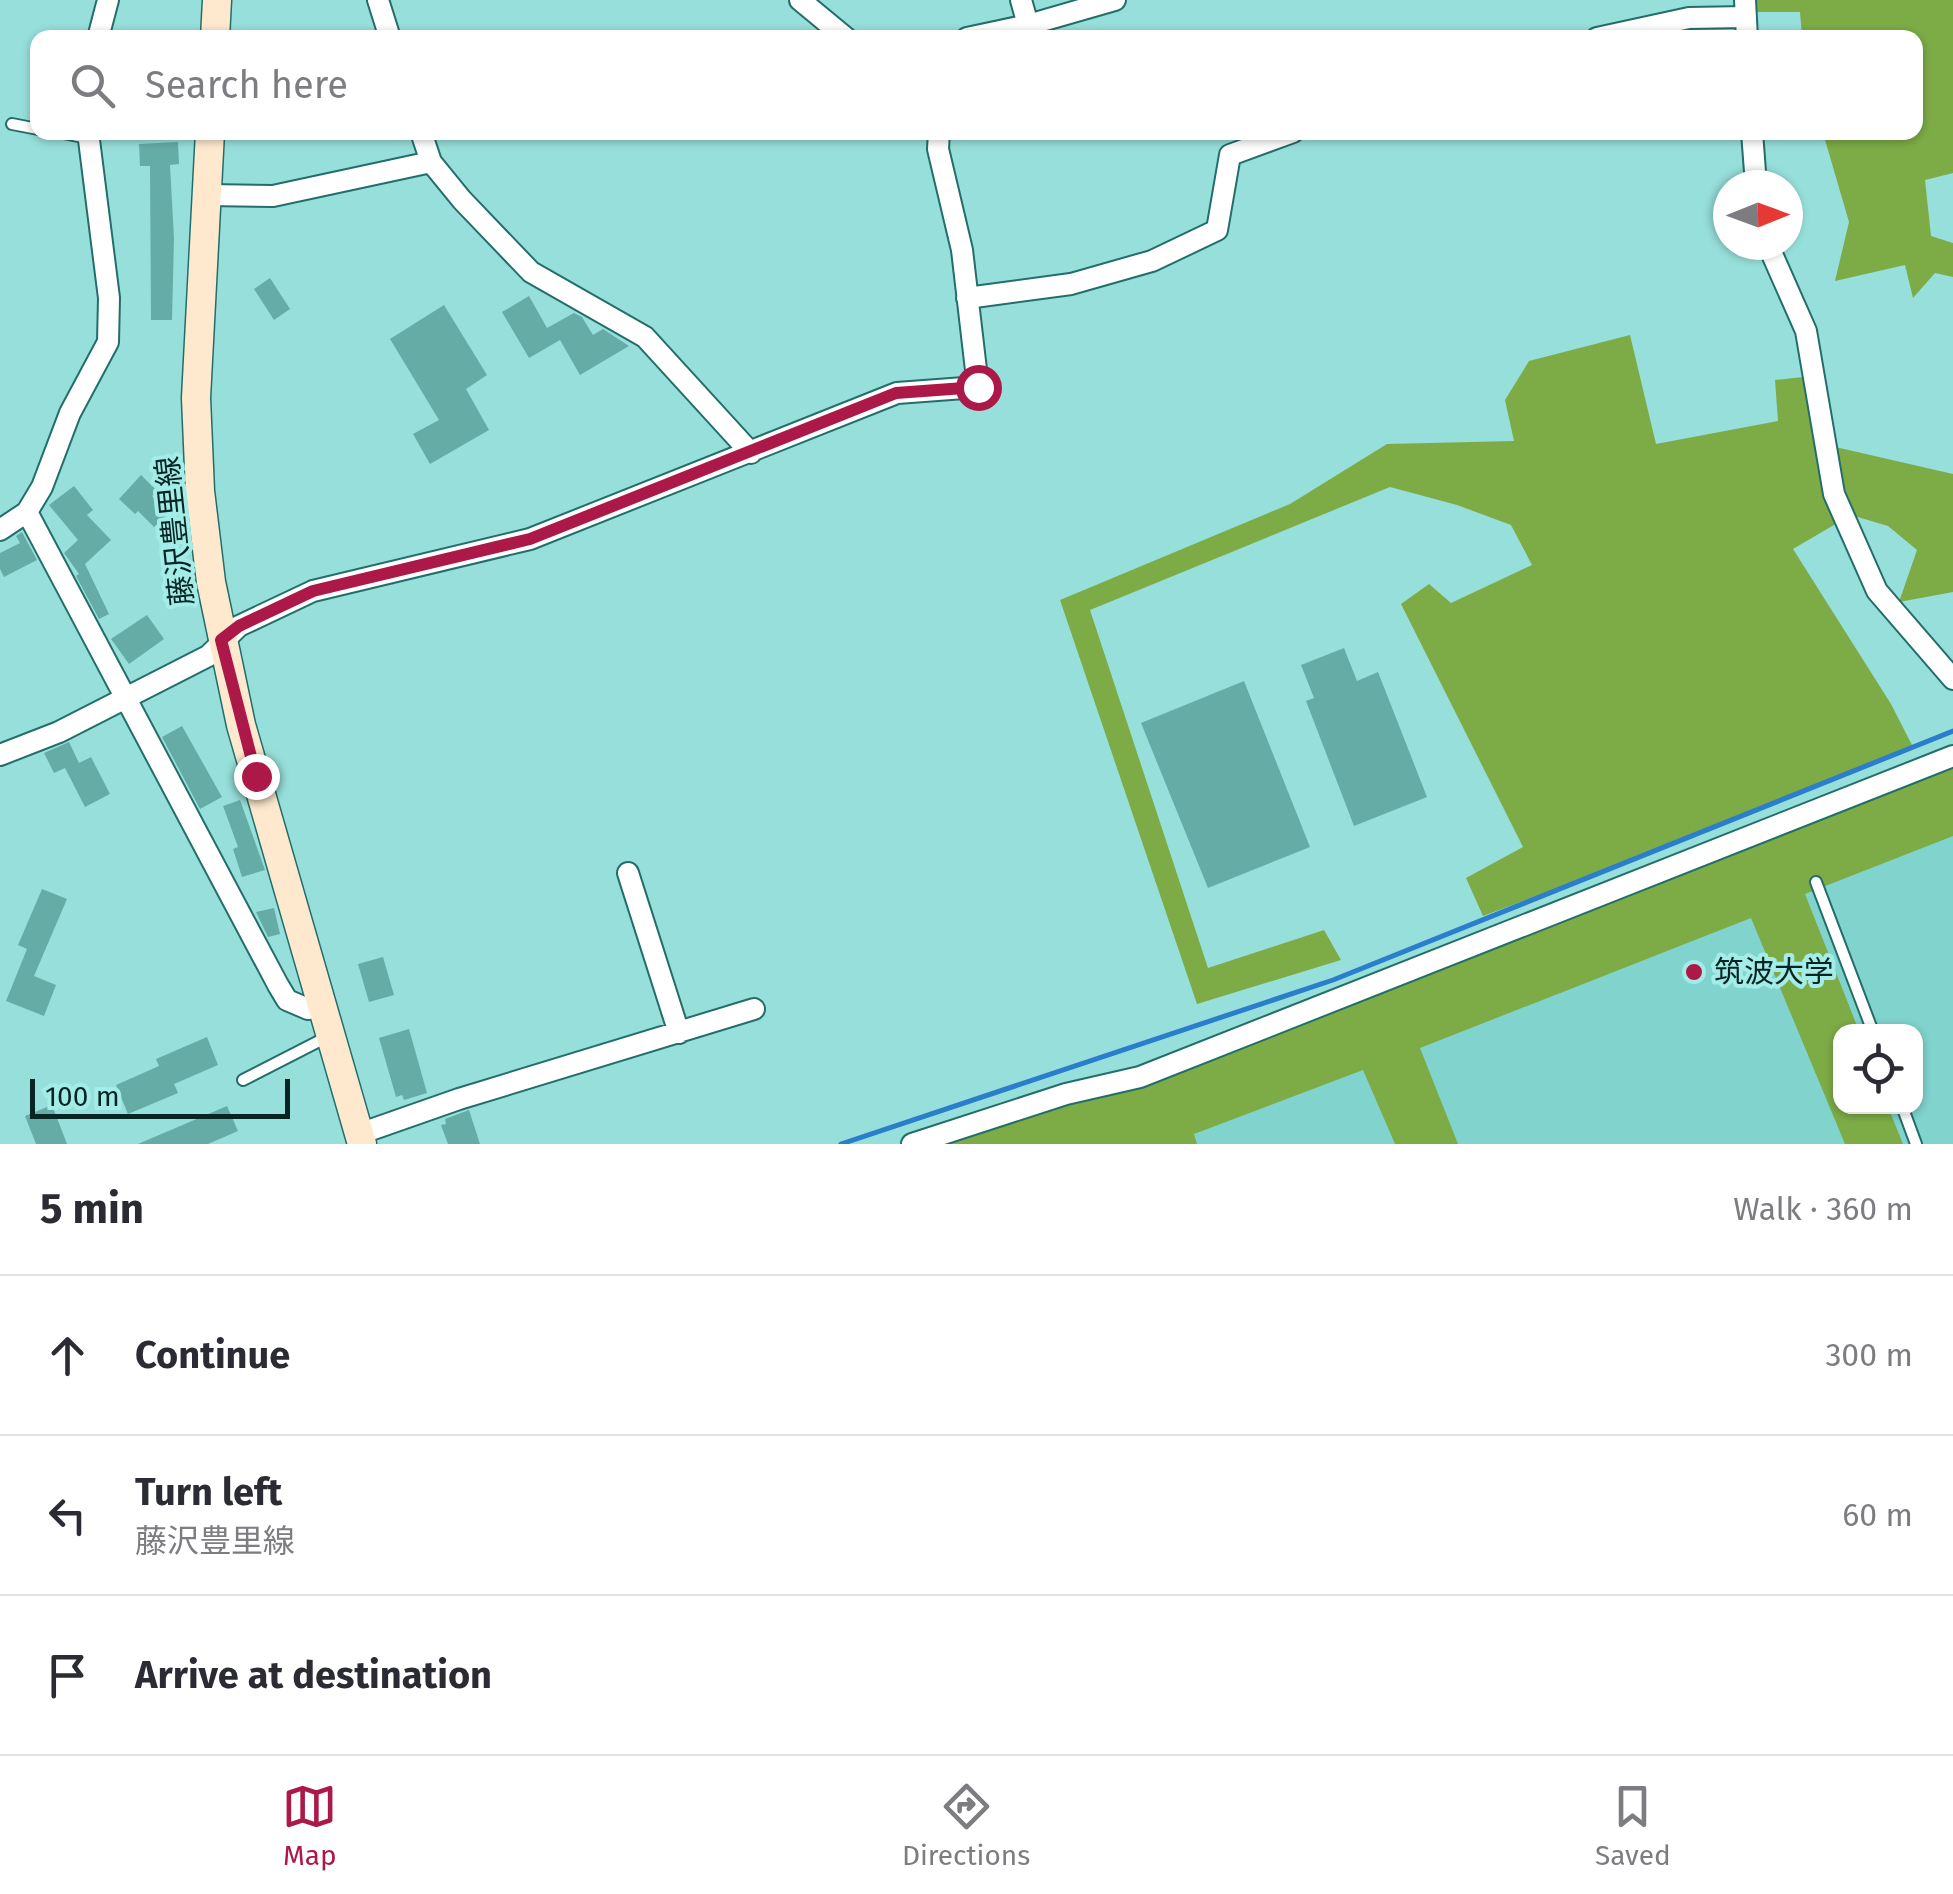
<!DOCTYPE html>
<html lang="en">
<head>
<meta charset="utf-8">
<style>
  :root { --surface:#fff; --page:#f7f7f7; --text:#2b2b33; --muted:#7c7c81; --line:#e1e1e2; --accent:#ac1847 }
  body { margin:0; font-family:"Fira Sans","Noto Sans JP",sans-serif; background:var(--page); color:var(--text) }
  .controls { position:absolute; right:30px; bottom:30px; display:grid; overflow:hidden; border-radius:20px; box-shadow:0 2px 8px #0004 }
  .controls button { width:90px; height:90px; display:grid; place-items:center; padding:0; border:0; border-bottom:2px solid var(--line); background:var(--surface); color:var(--text); font:50px sans-serif }
  .compass { position:absolute; left:1713px; top:170px; width:90px; height:90px; border-radius:50%; background:var(--surface); box-shadow:0 2px 8px #0004; rotate:89deg }
  .scale { position:absolute; left:30px; bottom:25px; width:260px; box-sizing:border-box; padding-left:10px; border:5px solid #062523; border-top:0; font-size:28px; line-height:35px; white-space:nowrap; color:#062523; -webkit-text-stroke:8px #a4ece7; paint-order:stroke }
  .stop { position:absolute; width:30px; height:30px; margin:-22px; border:8px solid #ac1847; border-radius:50%; background:#fff }
  .stop.end { background:#ac1847; border-color:#fff; box-shadow:0 2px 10px #0008 }
  .list { margin:0; padding:0; list-style:none }
  h2 { display:flex; justify-content:space-between; align-items:center; height:130px; margin:0; padding:0 40px; font-size:42px }
  h2 small { font-size:32px; font-weight:400; color:var(--muted) }
  .list li { display:grid; grid-template-columns:65px 1fr auto; gap:30px; align-items:center; box-sizing:border-box; height:160px; padding:0 40px; border-top:2px solid var(--line) }
  .list b { display:block; font-size:38px; white-space:nowrap }
  .list p { margin:0; font-size:32px; white-space:nowrap; color:var(--muted) }
  .list em { font-size:32px; font-style:normal; color:var(--muted) }
  .icon { flex:none; width:55px; height:55px; fill:none; stroke:currentColor; stroke-width:2; stroke-linecap:round; stroke-linejoin:round }
  .map { position:relative; flex:none; width:1953px; height:1144px; overflow:hidden }
  .search { position:absolute; background:var(--surface); box-shadow:0 2px 8px #0004; left:30px; right:30px; top:30px; height:110px; display:flex; align-items:center; gap:25px; box-sizing:border-box; padding:0 35px; border-radius:20px; color:var(--muted); font-size:38px }
  .sheet { height:610px; background:var(--surface) }
  nav { display:flex; justify-content:space-around; align-items:center; box-sizing:border-box; height:140px; border-top:2px solid var(--line); background:var(--surface); font-size:28px; color:var(--muted) }
  nav a { display:grid; justify-items:center; gap:5px }
  nav .on { color:var(--accent) }
  .map>svg:first-child { display:block }
  .built { fill:#81d3cd; fill-rule:evenodd }
  .forest { fill:#7dac46 }
  .lines { fill:none; stroke-linecap:round; stroke-linejoin:round }
  .stream { stroke:#2a7ecb; stroke-width:5 }
  .building { fill:#65aca7 }
  .service-casing { stroke:#236e6a; stroke-width:14 }
  .minor-casing { stroke:#236e6a; stroke-width:24 }
  .secondary-casing { stroke:#236e6a; stroke-width:31 }
  .service { stroke:#fff; stroke-width:10 }
  .minor { stroke:#fff; stroke-width:20 }
  .secondary { stroke:#fee9cf; stroke-width:28 }
  .route { stroke:#ac1847; stroke-width:12 }
  .poi-dot { fill:#ac1847; stroke:#a4ece7; stroke-width:4 }
  .labels { text-anchor:middle; stroke-width:8; stroke-linejoin:round; paint-order:stroke }
  .street-label { font-size:30px; fill:#062523; stroke:#a4ece7 }
  .poi-label { font-size:30px; fill:#062523; stroke:#a4ece7; text-anchor:start }
</style>
</head>
<body>
<div class="map">
<svg width="1953" height="1144" viewBox="0 0 1953 1144">
  <rect width="100%" height="100%" fill="#97dfda"/>
  <!-- built -->
  <path class="built" d="M1953,766V1144H945L1154,1081ZM1840,1032H1916V1106H1840Z"/>
  <!-- forest -->
  <path class="forest" d="M1752,0H1953V173L1925,180L1931,236L1953,243V277L1935,273L1913,298L1905,265L1835,281L1849,222L1823,133L1916,132V38L1802,37L1800,12H1752Z
    M1630,335L1656,444L1778,421L1775,380L1803,377L1818,443L1953,474V592L1899,602L1917,550L1888,526L1851,515L1793,549L1891,704L1914,749L1676,844L1483,916L1466,878L1523,847L1401,604L1429,584L1451,603L1532,565L1511,525L1457,505L1390,487L1090,610L1208,968L1324,930L1341,960L1197,1004L1060,600L1290,504L1387,444L1514,441L1505,400L1529,361Z
    M1953,766V836L1805,894L1859,1031L1840,1032V1106L1888,1107L1903,1144H1845L1751,918L1420,1048L1458,1144H1395L1363,1070L1194,1134L1197,1144H945L1069,1103L1154,1081Z"/>
  <g class="lines">
    <!-- stream -->
    <path class="stream" d="M841,1144L1333,980L1953,731"/>
  </g>
  <!-- building -->
  <path class="building" d="M178,142L179,164L170,165L174,239L172,320H151L150,166H140L139,144Z
    M270,278L290,309L274,320L254,289Z
    M529,296L547,328L574,313L582,317L593,335L603,329L629,346L580,375L560,340L529,358L502,312Z
    M444,305L487,375L466,389L489,430L430,464L413,434L439,420L390,339Z
    M141,475L157,491L152,496L169,513L154,527L138,511L135,514L119,499Z
    M74,486L93,510L87,515L111,540L85,564L109,614L99,619L76,576L79,574L64,553L78,540L49,505Z
    M22,532L37,560L4,577L0,569V553L20,543L16,536Z
    M147,615L164,639L129,664L111,639Z
    M1344,648L1357,681L1378,672L1427,797L1354,826L1306,701L1314,698L1301,665Z
    M1244,681L1310,847L1208,888L1141,723Z
    M182,726L222,797L200,809L162,737Z
    M69,742L79,763L91,757L110,794L85,807L65,768L54,773L44,753Z
    M240,800L265,870L242,877L233,849L238,847L223,806Z
    M42,889L67,899L34,976L56,985L44,1016L6,1001L27,949L18,945Z
    M274,908L280,934L268,937L256,912Z
    M383,957L394,995L369,1002L358,964Z
    M409,1029L427,1093L404,1100L402,1095L396,1097L379,1038Z
    M207,1037L218,1065L174,1084L178,1093L128,1114L116,1085L159,1066L156,1059Z
    M52,1105L67,1144H36L25,1116Z
    M227,1106L238,1131L208,1144H138Z
    M469,1110L480,1144H448L441,1125L446,1124L445,1119Z"/>
  <g class="lines">
    <defs>
      <path id="service" d="M12,124L38,129
        M58,132L88,138
        M1816,882L1873,1032
        M243,1080L327,1037
        M1902,1106L1916,1144"/>
      <path id="minor" d="M378,0L390,38
        M800,0L846,38
        M1021,0L1028,25
        M1745,0L1747,38
        M98,38L108,0
        M967,38L1028,25L1115,0
        M1597,38L1689,18L1746,17
        M421,132L431,162
        M1752,132L1756,185
        M206,195L273,196L431,162L462,200L531,272L645,337L751,453
        M1768,245L1806,331L1834,494L1877,591L1953,679
        M967,298L1071,284L1152,261L1217,230L1230,155L1293,132
        M27,512L278,985L287,1000L308,1009L322,1004
        M0,530L27,512L42,487L70,413L108,342L109,298L88,132
        M0,755L59,732L208,656L239,626L313,591L530,539L897,393L978,387L962,250L938,149L939,132
        M628,873L679,1033
        M359,1134L459,1099L754,1009
        M912,1144L1066,1094L1140,1077L1953,756"/>
      <path id="secondary" d="M215,38L217,0
        M210,132L196,398L200,491L211,582L241,725L362,1144"/>
    </defs>
    <!-- service casing -->
    <use href="#service" class="service-casing"/>
    <!-- minor casing -->
    <use href="#minor" class="minor-casing"/>
    <!-- secondary casing -->
    <use href="#secondary" class="secondary-casing"/>
    <!-- service -->
    <use href="#service" class="service"/>
    <!-- minor -->
    <use href="#minor" class="minor"/>
    <!-- secondary -->
    <use href="#secondary" class="secondary"/>
  </g>
  <g class="lines">
    <!-- route -->
    <path class="route" d="M256,776L221,640L239,626L313,591L530,539L896,393L978,387"/>
  </g>
  <!-- markers -->
  <circle class="poi-dot" cx="1694" cy="972" r="10"/>
  <g class="labels">
    <!-- street labels -->
    <g class="street-label">
      <text transform="translate(175 531) rotate(-96)" y="10">藤沢豊里線</text>
    </g>
    <!-- poi labels -->
    <g class="poi-label">
      <text x="1714" y="982">筑波大学</text>
    </g>
  </g>
</svg>
<div class="controls">
<button><svg class="icon" aria-label="locate" viewBox="0 0 24 24"><circle cx="12" cy="12" r="6"/><path d="M12 2v4M12 18v4M2 12h4M18 12h4"/></svg></button>
</div>
<svg class="compass" viewBox="-18 -18 36 36"><path d="M0-13l5 13h-10z" fill="#e53935"/><path d="M0 13l5-13h-10z" fill="#7c7c81"/></svg>
<div class="scale">100 m</div>
<div class="stop" style="left:978px;top:387px"></div>
<div class="stop end" style="left:256px;top:776px"></div>
<div class="search"><svg class="icon" aria-label="search" viewBox="0 0 24 24"><circle cx="10" cy="10" r="6"/><path d="M15 15l6 6"/></svg>Search here</div>
</div>
<section class="sheet">
<h2>5 min<small>Walk · 360 m</small></h2>
<ul class="list">
<li><svg class="icon" aria-label="ahead" viewBox="0 0 24 24"><path d="M12 20V5M6 11l6-6 6 6"/></svg><div><b>Continue</b></div><em>300 m</em></li>
<li><svg class="icon" aria-label="left" viewBox="0 0 24 24"><path d="M17 20v-9H6M10 6l-5 5 5 5"/></svg><div><b>Turn left</b><p>藤沢豊里線</p></div><em>60 m</em></li>
<li><svg class="icon" aria-label="arrive" viewBox="0 0 24 24"><path d="M6 21V4h12l-3 4 3 4H6"/></svg><div><b>Arrive at destination</b></div></li>
</ul>
</section>
<nav>
<a class="on"><svg class="icon" aria-label="map" viewBox="0 0 24 24"><path d="M3 6l6-2 6 2 6-2v14l-6 2-6-2-6 2zM9 4v14M15 6v14"/></svg>Map</a>
<a><svg class="icon" aria-label="directions" viewBox="0 0 24 24"><path d="M12 3l9 9-9 9-9-9zM9 14v-3h6M13 9l2 2-2 2"/></svg>Directions</a>
<a><svg class="icon" aria-label="saved" viewBox="0 0 24 24"><path d="M7 4h10v16l-5-4-5 4z"/></svg>Saved</a>
</nav>
</body>
</html>
